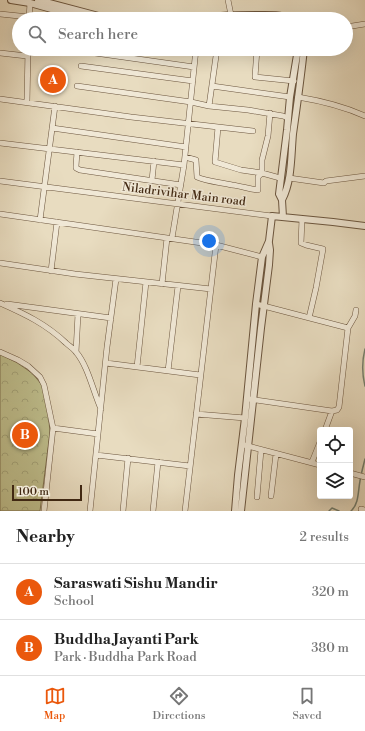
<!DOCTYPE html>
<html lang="en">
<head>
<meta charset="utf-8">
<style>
  :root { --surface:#fff; --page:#f6f6f6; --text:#222; --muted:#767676; --line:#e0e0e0; --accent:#ea580c }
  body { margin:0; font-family:"Libre Bodoni",serif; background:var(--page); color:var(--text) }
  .controls { position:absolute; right:12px; bottom:12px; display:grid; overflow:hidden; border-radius:4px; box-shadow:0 4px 16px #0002 }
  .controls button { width:36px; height:36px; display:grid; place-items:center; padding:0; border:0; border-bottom:1px solid var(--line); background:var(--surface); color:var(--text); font:20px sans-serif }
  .scale { position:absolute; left:12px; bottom:10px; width:70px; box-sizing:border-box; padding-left:4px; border:2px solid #412812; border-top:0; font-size:11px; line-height:14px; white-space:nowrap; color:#412812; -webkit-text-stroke:3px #f0e8d6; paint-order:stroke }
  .you { position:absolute; left:209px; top:241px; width:14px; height:14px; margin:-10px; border:3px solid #fff; border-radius:50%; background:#1a73e8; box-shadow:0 0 0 6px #1a73e833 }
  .badge { display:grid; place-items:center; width:26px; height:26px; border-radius:50%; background:var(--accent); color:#fff; font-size:13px; font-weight:700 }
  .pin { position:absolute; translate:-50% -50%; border:2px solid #fff; box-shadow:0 1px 4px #0006 }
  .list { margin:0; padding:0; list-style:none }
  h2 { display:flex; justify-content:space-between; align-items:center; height:52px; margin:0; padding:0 16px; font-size:17px }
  h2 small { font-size:13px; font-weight:400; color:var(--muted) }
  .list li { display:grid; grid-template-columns:26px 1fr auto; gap:12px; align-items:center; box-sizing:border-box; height:56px; padding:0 16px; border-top:1px solid var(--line) }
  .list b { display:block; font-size:15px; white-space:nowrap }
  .list p { margin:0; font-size:13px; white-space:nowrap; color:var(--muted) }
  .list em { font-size:13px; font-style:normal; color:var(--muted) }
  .icon { flex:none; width:22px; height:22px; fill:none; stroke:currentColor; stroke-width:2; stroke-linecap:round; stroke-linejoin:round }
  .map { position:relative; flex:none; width:365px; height:511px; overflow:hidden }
  .search { position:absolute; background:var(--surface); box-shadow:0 4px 16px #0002; left:12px; right:12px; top:12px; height:44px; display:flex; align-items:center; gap:10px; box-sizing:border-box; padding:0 14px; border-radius:22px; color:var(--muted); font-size:15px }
  .sheet { height:164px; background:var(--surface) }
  nav { display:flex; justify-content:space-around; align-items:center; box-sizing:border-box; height:56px; border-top:1px solid var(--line); background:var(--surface); font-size:11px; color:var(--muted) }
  nav a { display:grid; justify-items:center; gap:2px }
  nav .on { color:var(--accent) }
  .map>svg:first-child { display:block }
  .park { fill:url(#park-crowns); stroke:#807350 }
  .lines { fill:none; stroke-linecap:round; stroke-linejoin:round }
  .stream { stroke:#758171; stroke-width:1.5 }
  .minor-casing { stroke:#6b553e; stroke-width:6 }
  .tertiary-casing { stroke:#6b553e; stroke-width:8 }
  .minor { stroke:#f0e8d6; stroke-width:5 }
  .tertiary { stroke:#f0e8d6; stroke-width:6 }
  .labels { text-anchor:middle; stroke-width:3; stroke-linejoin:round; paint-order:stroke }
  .street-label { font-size:12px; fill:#412812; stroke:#f0e8d6 }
</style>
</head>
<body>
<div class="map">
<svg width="365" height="511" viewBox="0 0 365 511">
  <defs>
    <pattern id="park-crowns" width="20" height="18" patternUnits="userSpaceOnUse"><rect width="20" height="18" fill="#bebe8d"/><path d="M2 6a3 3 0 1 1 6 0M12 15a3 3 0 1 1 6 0" fill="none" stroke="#a4a379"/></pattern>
  </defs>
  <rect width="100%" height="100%" fill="#e8dcc0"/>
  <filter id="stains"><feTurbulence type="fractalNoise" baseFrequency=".005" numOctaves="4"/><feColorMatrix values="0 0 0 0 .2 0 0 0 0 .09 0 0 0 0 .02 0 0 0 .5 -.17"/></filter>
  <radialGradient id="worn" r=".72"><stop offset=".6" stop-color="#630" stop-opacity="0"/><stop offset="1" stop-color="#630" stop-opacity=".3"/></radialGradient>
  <!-- park -->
  <path class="park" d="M0,354L16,362L32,373L42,385L48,411L50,432L40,511H0Z"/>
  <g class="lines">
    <!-- stream -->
    <path class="stream" d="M365,349C362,361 362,374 365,386
      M329,511L332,508L339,511
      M351,511C359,504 358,491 360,481C361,474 363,467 365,459"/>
    <defs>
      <path id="minor" d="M228,0L231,15
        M0,14L29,17
        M29,19L30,3
        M346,27L365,24
        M257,49L255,77L294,81
        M88,52L194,67
        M0,53L27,56
        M81,66L193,81
        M77,86L191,102L209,106L248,110L283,116L288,118
        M212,86L290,97
        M298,97C322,101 343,106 365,116
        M0,99L131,117L253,131
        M27,102L28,49
        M209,106L217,49
        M218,127L215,162L241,170L262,173V160L268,136L270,113
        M52,128L186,147
        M0,143L184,165
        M77,152L76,166V168L80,170L181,185
        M185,157L196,160L197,177C208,182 221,182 232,185C241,186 249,189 258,190V177L262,173L280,178
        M289,178L324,183L326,181L365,176
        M152,180L154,161
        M0,181L272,216
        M0,214L216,245L262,257
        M302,219L301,243L306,245L323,249L316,288L309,318
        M40,220L55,106
        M172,238L184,165L196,49
        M0,263L75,274L211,289
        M51,271L57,222
        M162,284L167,238
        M0,303C25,314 46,324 66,343C69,346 73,348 76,352C88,366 93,391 101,409
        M7,304L111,318
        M256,304L348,328
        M0,352L18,360L28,366L40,377L44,385L53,428L44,511
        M76,352L78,314
        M106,363L200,375
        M137,367L146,282
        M168,371L178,286
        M249,399L332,411L337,410L339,407L348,328L355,316L356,310
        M196,414L245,418
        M53,428L98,434
        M325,430L332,411
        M244,445L320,465
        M96,455L190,466
        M312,462L320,442
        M350,473L365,477
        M271,496L276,454
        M257,497L261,450
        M361,509L365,510
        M90,511L107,347L116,279
        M123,511L128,458
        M153,511L158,462
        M185,511L216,245"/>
      <path id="tertiary" d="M11,0L30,3L87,19
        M38,0L110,19
        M199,19C218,15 236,15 256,15C267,15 280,14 290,19
        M282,200C292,181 291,156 293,134C297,106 301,77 304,49
        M283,217L282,200L279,194L287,130L290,97L298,49
        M235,511L238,475L245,418L256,304L262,257L269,241L272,216L333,222L365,226
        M241,511L261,328L269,265L270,250L269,243"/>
    </defs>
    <!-- minor casing -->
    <use href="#minor" class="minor-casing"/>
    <!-- tertiary casing -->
    <use href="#tertiary" class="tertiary-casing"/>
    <!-- minor -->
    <use href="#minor" class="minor"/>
    <!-- tertiary -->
    <use href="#tertiary" class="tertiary"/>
  </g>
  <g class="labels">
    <!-- street labels -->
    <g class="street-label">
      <text transform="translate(184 194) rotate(7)" y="4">Niladrivihar Main road</text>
    </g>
  </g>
  <rect width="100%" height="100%" filter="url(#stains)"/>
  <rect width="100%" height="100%" fill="url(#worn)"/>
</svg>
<div class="controls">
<button><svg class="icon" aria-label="locate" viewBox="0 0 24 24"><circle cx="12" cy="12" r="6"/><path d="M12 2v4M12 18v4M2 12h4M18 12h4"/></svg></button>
<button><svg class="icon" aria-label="layers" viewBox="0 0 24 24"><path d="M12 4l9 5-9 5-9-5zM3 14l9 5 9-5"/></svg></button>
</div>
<div class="scale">100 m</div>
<div class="you"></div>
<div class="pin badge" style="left:53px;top:80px">A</div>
<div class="pin badge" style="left:25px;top:435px">B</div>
<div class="search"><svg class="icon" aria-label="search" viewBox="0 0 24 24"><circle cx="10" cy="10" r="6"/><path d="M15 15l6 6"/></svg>Search here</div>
</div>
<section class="sheet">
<h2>Nearby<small>2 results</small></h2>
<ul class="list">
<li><span class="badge">A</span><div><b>Saraswati Sishu Mandir</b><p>School</p></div><em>320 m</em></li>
<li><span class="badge">B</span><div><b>Buddha Jayanti Park</b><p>Park · Buddha Park Road</p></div><em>380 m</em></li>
</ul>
</section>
<nav>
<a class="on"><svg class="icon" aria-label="map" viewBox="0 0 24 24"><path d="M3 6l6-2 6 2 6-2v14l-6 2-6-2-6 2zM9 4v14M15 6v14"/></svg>Map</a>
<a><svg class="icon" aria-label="directions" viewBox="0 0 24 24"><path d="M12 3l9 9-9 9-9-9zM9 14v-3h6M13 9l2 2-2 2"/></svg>Directions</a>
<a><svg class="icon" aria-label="saved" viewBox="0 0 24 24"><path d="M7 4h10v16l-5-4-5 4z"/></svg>Saved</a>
</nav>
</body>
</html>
